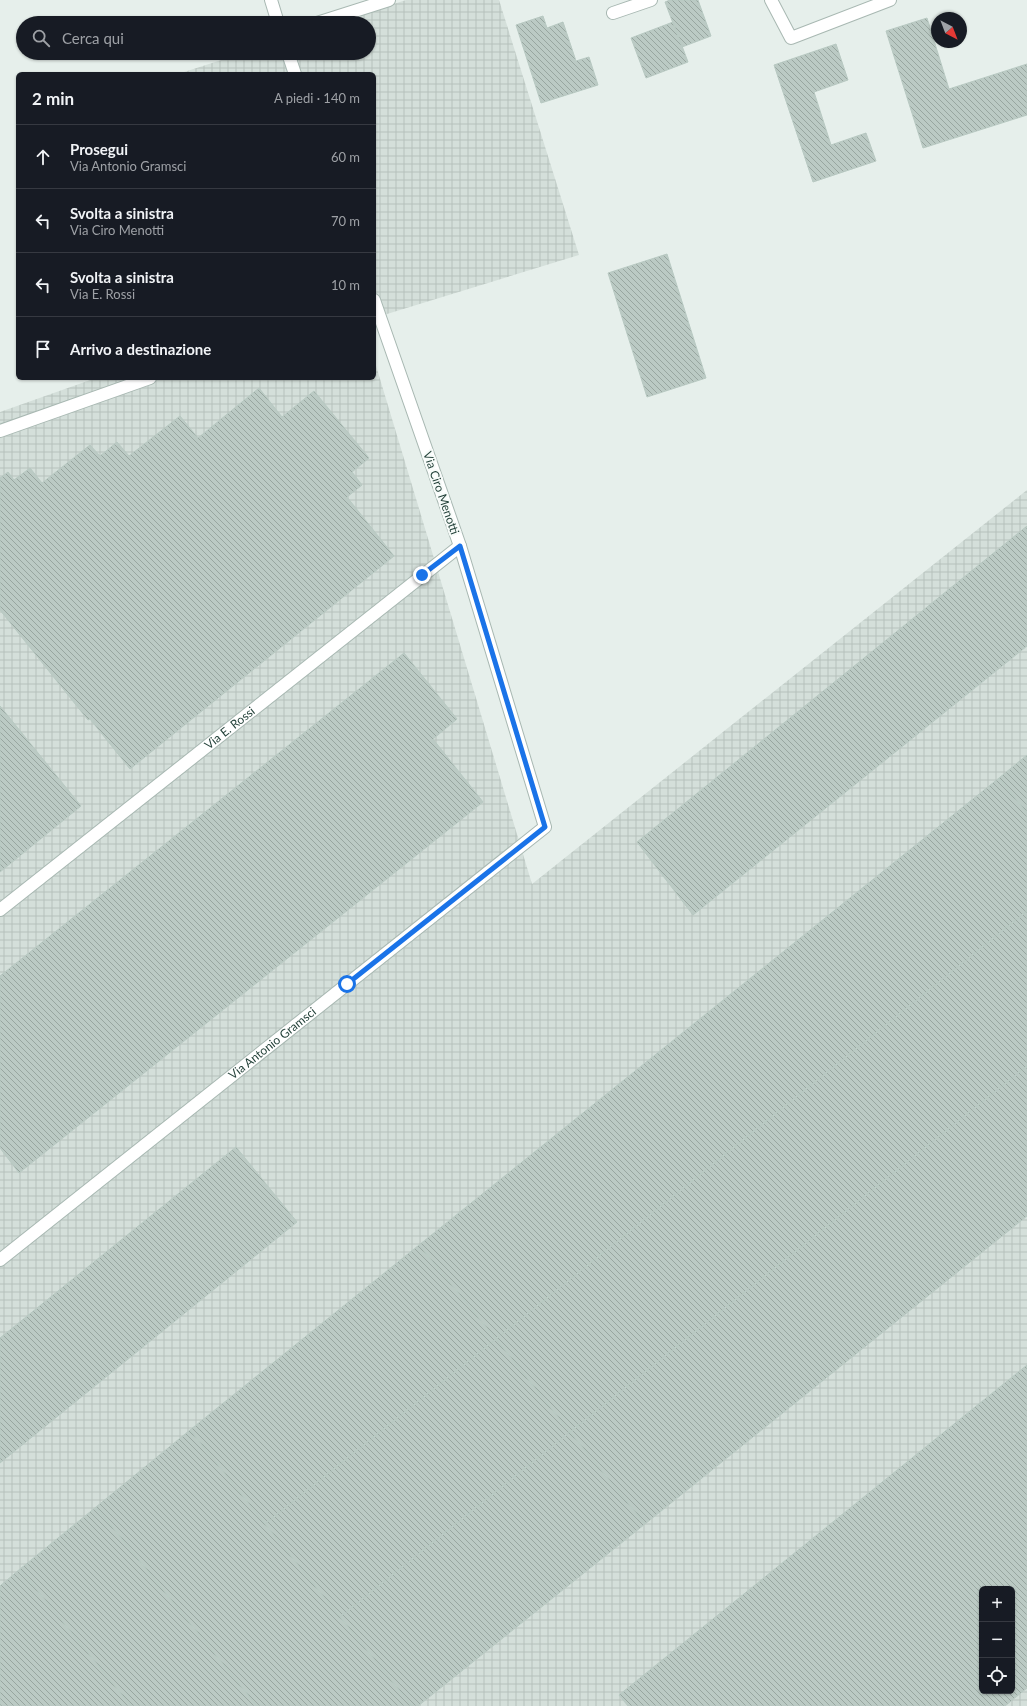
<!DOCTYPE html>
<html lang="it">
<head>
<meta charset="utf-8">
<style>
  :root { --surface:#171b24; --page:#242831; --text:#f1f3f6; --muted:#9ea1a6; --line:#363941 }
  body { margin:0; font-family:Lato,sans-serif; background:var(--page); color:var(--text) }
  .controls { position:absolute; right:12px; bottom:12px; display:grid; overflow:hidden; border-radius:6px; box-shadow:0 1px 3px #0004 }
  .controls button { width:36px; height:36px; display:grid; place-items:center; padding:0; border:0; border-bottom:1px solid var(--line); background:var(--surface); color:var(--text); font:20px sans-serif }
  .compass { position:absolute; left:931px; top:12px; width:36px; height:36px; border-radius:50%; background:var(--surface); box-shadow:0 1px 3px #0004; rotate:138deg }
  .stop { position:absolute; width:12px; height:12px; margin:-9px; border:3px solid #1a73e8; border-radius:50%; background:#fff }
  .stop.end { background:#1a73e8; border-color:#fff; box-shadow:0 1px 4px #0008 }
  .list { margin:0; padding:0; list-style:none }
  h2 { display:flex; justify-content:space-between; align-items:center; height:52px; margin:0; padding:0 16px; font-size:17px }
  h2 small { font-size:13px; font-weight:400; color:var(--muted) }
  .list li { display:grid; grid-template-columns:26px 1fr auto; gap:12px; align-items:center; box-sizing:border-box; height:64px; padding:0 16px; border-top:1px solid var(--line) }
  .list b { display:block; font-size:15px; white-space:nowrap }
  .list p { margin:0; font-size:13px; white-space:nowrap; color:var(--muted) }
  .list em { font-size:13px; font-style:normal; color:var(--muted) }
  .icon { flex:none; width:22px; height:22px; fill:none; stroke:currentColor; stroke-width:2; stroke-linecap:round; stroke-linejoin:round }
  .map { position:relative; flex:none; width:1027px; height:1706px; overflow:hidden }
  .search { position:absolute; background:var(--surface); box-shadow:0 1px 3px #0004; left:16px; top:16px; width:360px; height:44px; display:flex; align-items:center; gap:10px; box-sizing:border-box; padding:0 14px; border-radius:22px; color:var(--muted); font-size:15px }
  .panel { position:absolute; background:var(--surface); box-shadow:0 1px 3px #0004; left:16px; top:72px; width:360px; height:308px; border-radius:6px }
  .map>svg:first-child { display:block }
  .industrial { fill:url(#industrial-grid); fill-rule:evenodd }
  .building { fill:url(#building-back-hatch); stroke:#b8c9c2; fill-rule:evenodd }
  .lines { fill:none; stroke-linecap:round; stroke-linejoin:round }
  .minor-casing { stroke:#a8b8b2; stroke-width:14 }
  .minor { stroke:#fff; stroke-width:12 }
  .route { stroke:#1a73e8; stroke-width:5 }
  .labels { text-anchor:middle; stroke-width:4; stroke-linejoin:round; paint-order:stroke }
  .street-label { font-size:12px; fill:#24423a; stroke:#f7fbf9 }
</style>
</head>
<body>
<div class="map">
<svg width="1027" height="1706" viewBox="0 0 1027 1706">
  <defs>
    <pattern id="industrial-grid" width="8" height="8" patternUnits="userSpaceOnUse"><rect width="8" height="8" fill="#d4dfda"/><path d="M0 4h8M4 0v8" fill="none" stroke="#b6c1bc"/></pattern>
    <pattern id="building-back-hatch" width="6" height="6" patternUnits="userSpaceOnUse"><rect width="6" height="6" fill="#bbcac4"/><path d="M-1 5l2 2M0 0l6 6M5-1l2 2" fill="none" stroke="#98a6a0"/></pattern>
  </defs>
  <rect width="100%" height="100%" fill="#e6efeb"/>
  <!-- industrial -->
  <path class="industrial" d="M406,0H499L579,255L374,318V74H178L243,53H369V23H335Z
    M374,359L532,884L1027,490V1706H0V412L96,378H374ZM982,1589H1012V1691H982Z"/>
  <!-- building -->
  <path class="building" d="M670,0H698L711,36L682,47L665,2Z
    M543,16L547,28L563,22L576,61L589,57L598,85L541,103L516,25Z
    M927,18L949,89L1027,64V115L923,148L886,31Z
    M673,22L688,62L646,78L631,38Z
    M836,44L848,80L814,92L831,145L866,133L876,161L813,182L774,65Z
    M667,254L706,378L647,397L608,273Z
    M259,388L282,417L314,391L369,458L352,472L362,485L347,497L394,556L130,769L90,719L88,720L0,610V478L8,472L14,480L30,468L42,483L90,445L100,456L117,442L129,456L180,416L198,438Z
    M1027,526V646L693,915L637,842Z
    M404,653L457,719L433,739L483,802L19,1173L0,1148V976Z
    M0,706L81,806L0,872Z
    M1027,755V813L999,778Z
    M999,778L1027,813V911L496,1339L419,1245Z
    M1027,911V1066L570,1432L496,1339Z
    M1027,1066V1216L645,1524L570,1432Z
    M236,1147L297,1222L0,1463V1338Z
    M419,1245L496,1339L265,1524L190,1430Z
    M496,1339L570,1432L340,1617L265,1524Z
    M1027,1365V1688L1005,1706H628L619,1695ZM982,1589H1012V1691H982Z
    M190,1430L265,1524L412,1706H257L96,1507Z
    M570,1432L645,1524L418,1706H412L340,1617Z
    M96,1507L257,1706H131L20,1569Z
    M20,1569L131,1706H0V1586Z"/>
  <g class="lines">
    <defs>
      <g id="minor">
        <path d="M271,0L278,23"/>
        <path d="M771,0L791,38L890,0"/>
        <path d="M613,13L651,0"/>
        <path d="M317,23L389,0"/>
        <path d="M288,53L295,74"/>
        <path d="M0,431L150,378"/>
        <path id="s1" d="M0,910L460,546"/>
        <path id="s2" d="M0,1260L545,827L460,546L374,300"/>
      </g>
    </defs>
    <!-- minor casing -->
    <use href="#minor" class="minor-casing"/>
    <!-- minor -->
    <use href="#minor" class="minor"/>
  </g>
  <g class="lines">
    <!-- route -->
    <path class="route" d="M347,984L545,827L460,546L422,575"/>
  </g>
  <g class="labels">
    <!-- street labels -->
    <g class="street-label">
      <text transform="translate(441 493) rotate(71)" y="4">Via Ciro Menotti</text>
      <text dy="4" stroke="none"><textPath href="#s1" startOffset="293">Via E. Rossi</textPath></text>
      <text dy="4" stroke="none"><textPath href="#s2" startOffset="348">Via Antonio Gramsci</textPath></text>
    </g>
  </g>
</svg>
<div class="controls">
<button>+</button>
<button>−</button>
<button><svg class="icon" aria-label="locate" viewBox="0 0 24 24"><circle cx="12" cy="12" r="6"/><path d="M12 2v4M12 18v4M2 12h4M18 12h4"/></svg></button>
</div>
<svg class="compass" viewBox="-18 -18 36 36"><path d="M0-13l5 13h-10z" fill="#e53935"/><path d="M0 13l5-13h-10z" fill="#9ea1a6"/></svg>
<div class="stop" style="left:347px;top:984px"></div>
<div class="stop end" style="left:422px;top:575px"></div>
<div class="search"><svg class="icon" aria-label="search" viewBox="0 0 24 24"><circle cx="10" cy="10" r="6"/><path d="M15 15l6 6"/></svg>Cerca qui</div>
<section class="panel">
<h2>2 min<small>A piedi · 140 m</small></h2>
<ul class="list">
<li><svg class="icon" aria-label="ahead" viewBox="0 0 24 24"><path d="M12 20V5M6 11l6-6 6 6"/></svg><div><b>Prosegui</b><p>Via Antonio Gramsci</p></div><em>60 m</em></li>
<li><svg class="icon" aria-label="left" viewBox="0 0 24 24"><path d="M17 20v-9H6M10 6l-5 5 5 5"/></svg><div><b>Svolta a sinistra</b><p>Via Ciro Menotti</p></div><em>70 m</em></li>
<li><svg class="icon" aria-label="left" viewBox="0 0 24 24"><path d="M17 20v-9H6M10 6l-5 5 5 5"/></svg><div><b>Svolta a sinistra</b><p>Via E. Rossi</p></div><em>10 m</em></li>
<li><svg class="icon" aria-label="arrive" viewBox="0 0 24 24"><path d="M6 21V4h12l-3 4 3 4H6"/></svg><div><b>Arrivo a destinazione</b></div></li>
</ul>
</section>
</div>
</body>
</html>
